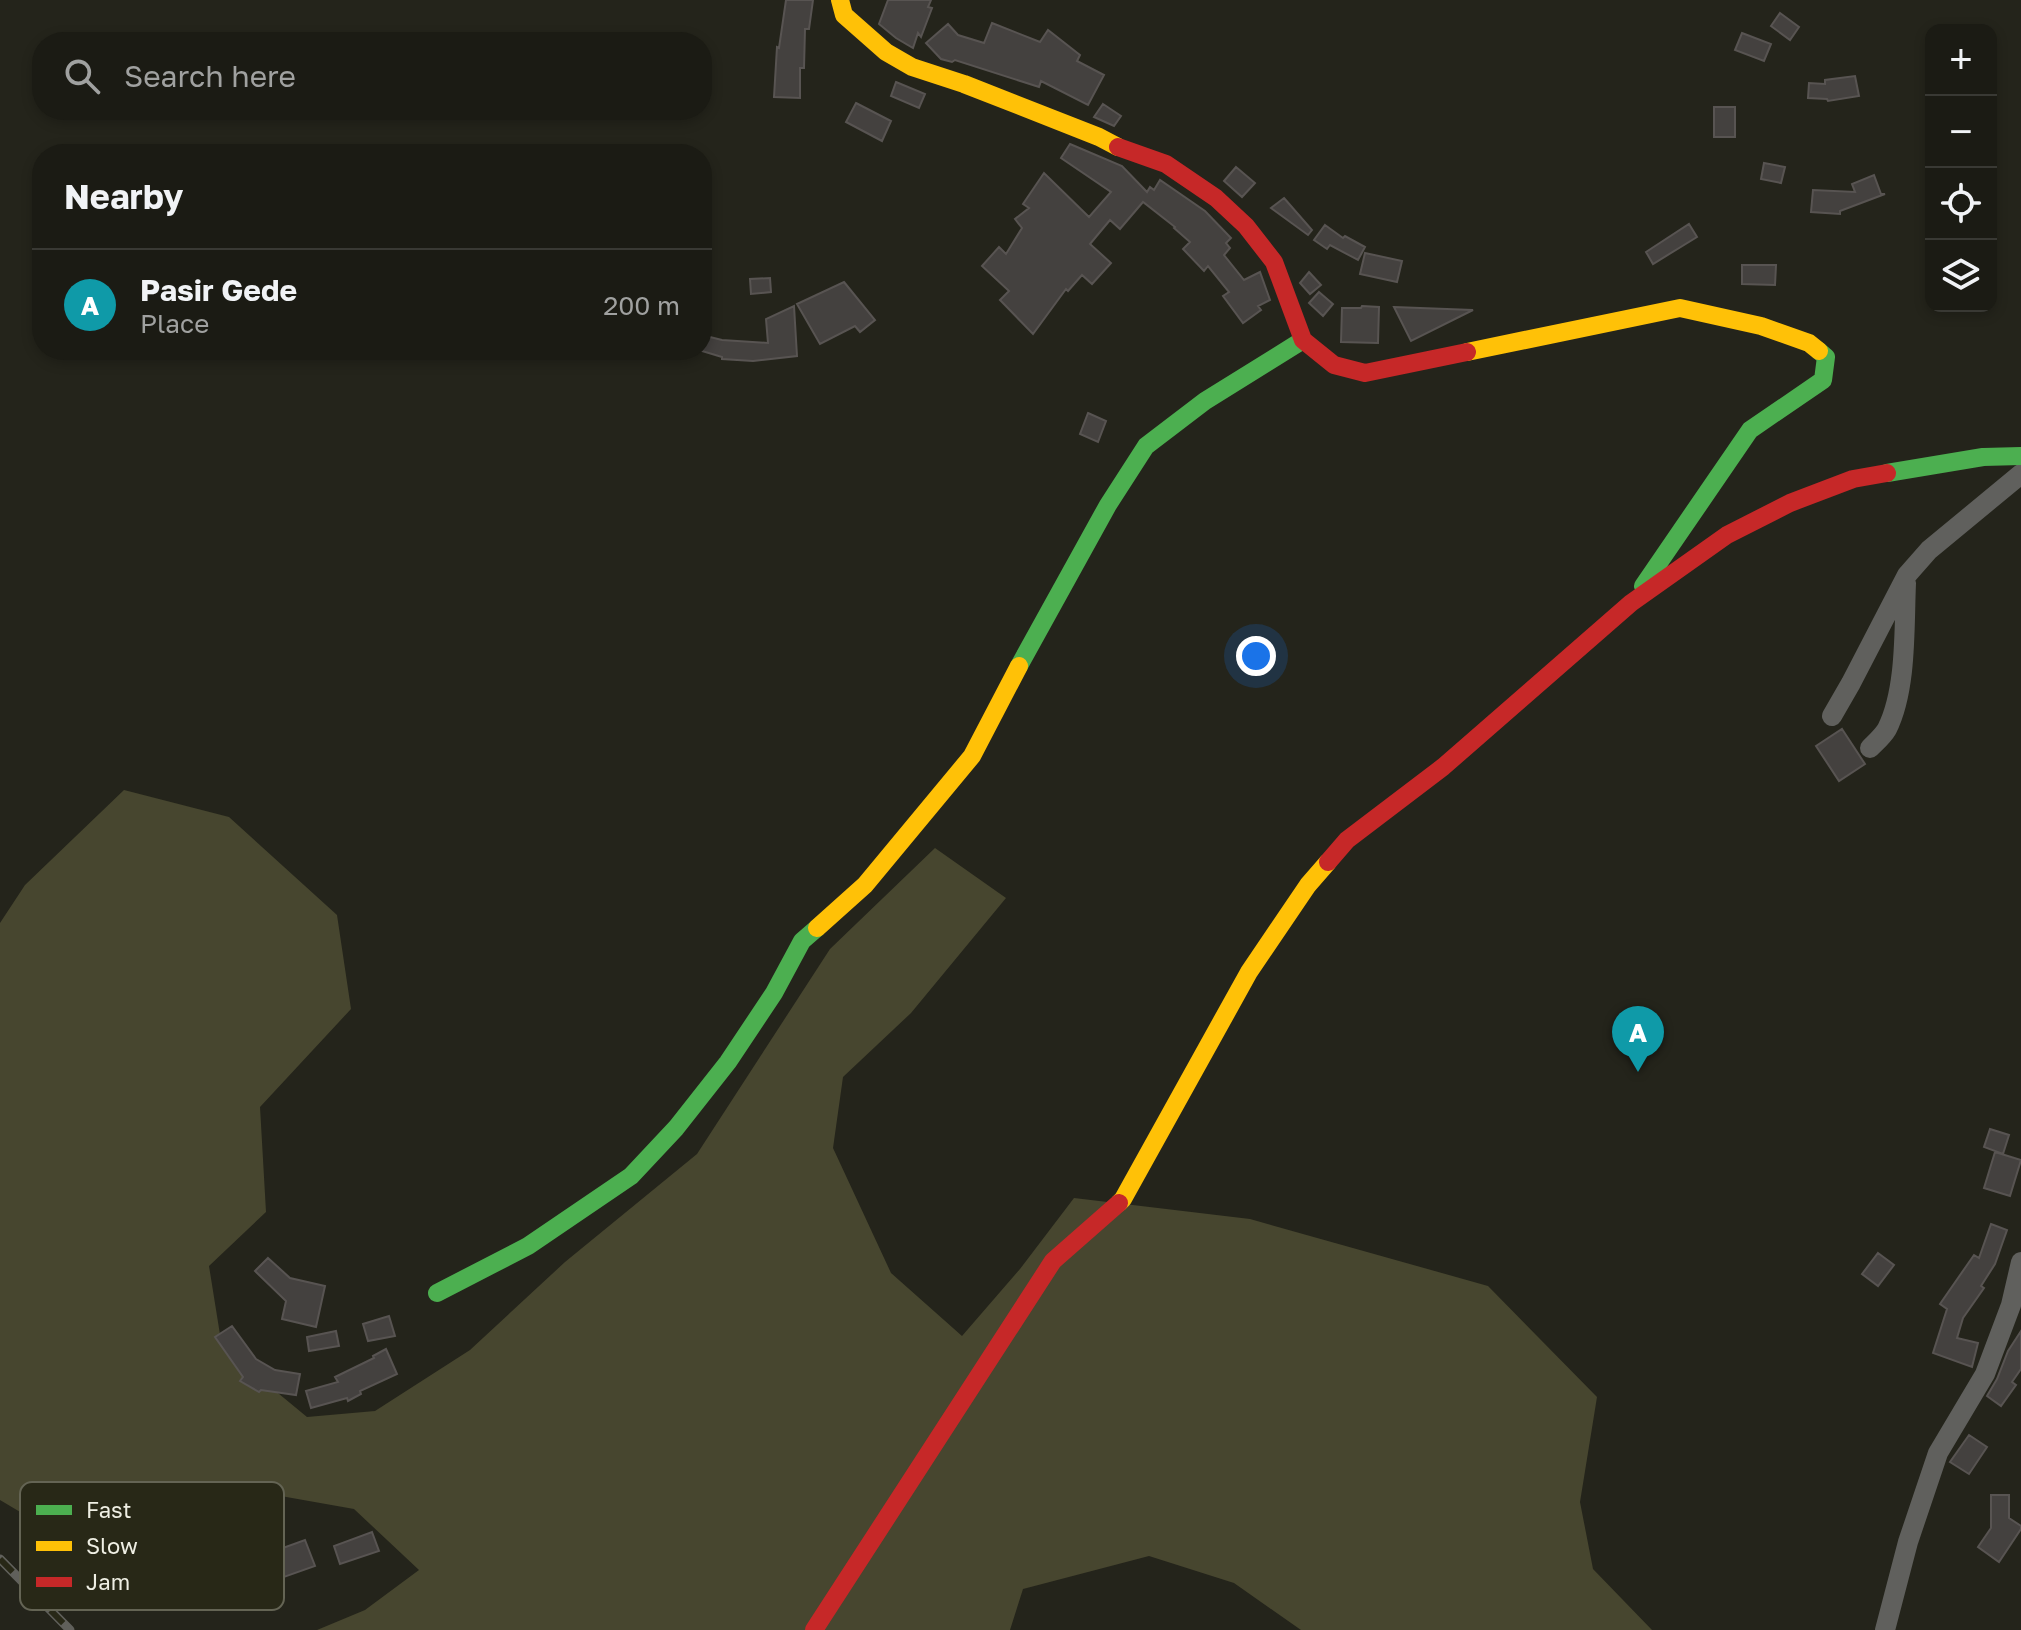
<!DOCTYPE html>
<html lang="en">
<head>
<meta charset="utf-8">
<style>
  :root { --surface:#1b1b14; --page:#24241d; --text:#f1f3f6; --muted:#a0a1a0; --line:#393934; --accent:#ea580c }
  body { margin:0; font-family:"Golos Text",sans-serif; background:var(--page); color:var(--text) }
  .controls { position:absolute; right:24px; top:24px; display:grid; overflow:hidden; border-radius:16px; box-shadow:0 4px 12px #0003 }
  .controls button { width:72px; height:72px; display:grid; place-items:center; padding:0; border:0; border-bottom:2px solid var(--line); background:var(--surface); color:var(--text); font:40px sans-serif }
  .you { position:absolute; left:1256px; top:656px; width:28px; height:28px; margin:-20px; border:6px solid #fff; border-radius:50%; background:#1a73e8; box-shadow:0 0 0 12px #1a73e833 }
  .badge { display:grid; place-items:center; width:52px; height:52px; border-radius:50%; background:var(--accent); color:#fff; font-size:26px; font-weight:700 }
  .pin { position:absolute; translate:-50% -66px; filter:drop-shadow(0 2px 4px #0008) }
  .pin::after { content:''; position:absolute; top:42px; width:28px; height:24px; background:inherit; clip-path:polygon(0 0,100% 0,50% 100%) }
  .list { margin:0; padding:0; list-style:none }
  h2 { display:flex; justify-content:space-between; align-items:center; height:104px; margin:0; padding:0 32px; font-size:34px }
  h2 small { font-size:26px; font-weight:400; color:var(--muted) }
  .list li { display:grid; grid-template-columns:52px 1fr auto; gap:24px; align-items:center; box-sizing:border-box; height:112px; padding:0 32px; border-top:2px solid var(--line) }
  .list b { display:block; font-size:30px; white-space:nowrap }
  .list p { margin:0; font-size:26px; white-space:nowrap; color:var(--muted) }
  .list em { font-size:26px; font-style:normal; color:var(--muted) }
  .icon { flex:none; width:44px; height:44px; fill:none; stroke:currentColor; stroke-width:2; stroke-linecap:round; stroke-linejoin:round }
  .map { position:relative; flex:none; width:2021px; height:1630px; overflow:hidden }
  .search { position:absolute; background:var(--surface); box-shadow:0 4px 12px #0003; left:32px; top:32px; width:680px; height:88px; display:flex; align-items:center; gap:20px; box-sizing:border-box; padding:0 28px; border-radius:32px; color:var(--muted); font-size:30px }
  .panel { position:absolute; background:var(--surface); box-shadow:0 4px 12px #0003; left:32px; top:144px; width:680px; height:216px; border-radius:32px }
  .map>svg:first-child { display:block }
  .green { fill:#47462f }
  .building { fill:#44413f; stroke:#585452; stroke-width:2 }
  .lines { fill:none; stroke-linecap:round; stroke-linejoin:round }
  .street { stroke:#60605d; stroke-width:20 }
  .fast { stroke:#4caf50; stroke-width:18 }
  .slow { stroke:#ffc107; stroke-width:18 }
  .jam { stroke:#c62828; stroke-width:18 }
  .rail-casing { stroke:#60605b; stroke-width:9 }
  .rail { stroke:#282817; stroke-width:6; stroke-dasharray:18; stroke-linecap:butt }
  .key { fill:#282817; stroke:#646454; stroke-width:2 }
  .key-label { font-size:22px; fill:#efefe4 }
</style>
</head>
<body>
<div class="map">
<svg width="2021" height="1630" viewBox="0 0 2021 1630">
  <rect width="100%" height="100%" fill="#24241b"/>
  <!-- green -->
  <path class="green" d="M124,790L229,817L337,915L351,1009L260,1107L266,1212L209,1266L222,1347L307,1417L375,1411L470,1350L565,1262L697,1154L830,949L935,848L1006,898L911,1013L843,1077L833,1148L891,1273L962,1336L1020,1269L1074,1198L1250,1219L1488,1286L1597,1397L1580,1502L1593,1569L1652,1630H1301L1234,1583L1149,1556L1023,1589L1010,1630H317L365,1610L419,1570L354,1509L236,1488L120,1512L42,1525L0,1500V923L25,885Z"/>
  <!-- building -->
  <path class="building" d="M786,0H813L809,29H805L804,68H800V98L774,97L777,47L779,48Z
    M888,0H931L928,7L932,8L921,37L918,33L913,48L896,38L879,24Z
    M1780,13L1799,27L1790,40L1771,26Z
    M992,23L1040,42L1048,30L1080,55L1077,61L1104,75L1088,105L1041,81L1039,87L955,60L952,62L941,59L926,43L948,24L958,35L984,43Z
    M1742,33L1771,44L1764,61L1735,50Z
    M1855,76L1859,96L1828,101L1827,99L1808,98L1809,83L1825,84V80Z
    M896,82L925,94L919,108L891,96Z
    M856,103L891,121L882,141L846,122Z
    M1103,104L1121,116L1114,126L1094,117Z
    M1714,107H1735V137H1714Z
    M1070,144L1122,166L1147,192L1150,187L1154,190L1160,180L1205,211L1231,238L1226,243L1230,248L1224,255L1244,280L1260,272L1270,300L1258,306L1261,310L1243,323L1223,296L1229,292L1208,266L1204,271L1183,249L1190,242L1174,228L1175,227L1143,202L1120,229L1110,220L1090,244L1111,263L1092,284L1082,275L1068,291L1066,289L1033,334L1000,300L1009,291L982,266L999,247L1006,254L1022,228L1015,219L1029,208L1023,204L1044,173L1089,217L1111,192L1061,158Z
    M1764,163L1785,167L1781,183L1761,179Z
    M1236,167L1255,183L1242,197L1224,181Z
    M1874,175L1881,194H1885L1840,211V214L1811,212L1813,190L1855,192L1852,184Z
    M1284,198L1312,230L1308,235L1271,208Z
    M1689,224L1697,237L1653,264L1646,252Z
    M1325,225L1343,238L1345,236L1365,247L1358,260L1330,245L1327,249L1314,240Z
    M1365,253L1402,261L1397,282L1360,274Z
    M1742,265H1776L1775,285L1742,284Z
    M1309,272L1321,285L1310,294L1300,283Z
    M770,278L771,292L751,294L750,279Z
    M844,282L875,320L860,332L855,326L820,344L797,304Z
    M1319,292L1333,304L1323,316L1309,303Z
    M794,306L797,356L753,361L722,359V357L702,351V335L722,340L768,343L766,319Z
    M1362,306L1379,307L1378,343L1341,342L1342,308H1361Z
    M1394,307L1473,310L1411,341Z
    M1088,413L1106,421L1098,442L1080,434Z
    M1842,729L1865,764L1839,781L1816,746Z
    M1990,1129L2009,1135L2003,1154L1984,1147Z
    M1995,1152L2021,1160L2010,1196L1984,1188Z
    M1991,1224L2007,1230L1995,1264L1981,1286L1984,1288L1963,1318L1957,1338L1978,1343L1972,1367L1933,1353L1947,1309L1940,1304L1974,1255L1979,1258Z
    M1878,1253L1894,1265L1878,1286L1862,1274Z
    M268,1258L290,1278L325,1286L316,1327L282,1319L286,1301L255,1271Z
    M389,1316L395,1336L368,1341L363,1324Z
    M232,1326L256,1359L275,1370L300,1374L296,1395L261,1390L259,1392L240,1381L243,1377L215,1337Z
    M336,1331L339,1346L309,1351L307,1337Z
    M2021,1331V1369L2012,1382L2016,1385L2001,1406L1987,1396L1997,1379L2008,1351Z
    M386,1349L397,1374L360,1391L361,1394L348,1401L347,1398L311,1408L306,1391L338,1382L335,1377L374,1358L373,1356Z
    M1969,1435L1987,1447L1969,1474L1950,1462Z
    M1991,1495H2009V1518L2021,1526V1529L1999,1562L1978,1547L1991,1528Z
    M372,1532L379,1551L340,1564L334,1546Z
    M305,1540L315,1566L247,1590L234,1552L247,1554L256,1551L258,1557Z"/>
  <g class="lines">
    <!-- street -->
    <path class="street" d="M1832,716L1851,683L1907,575L1929,550L2021,474
      M1870,748C1876,742 1883,736 1887,729C1907,689 1904,627 1906,583
      M1885,1630L1908,1542L1938,1453L1985,1374L2011,1305L2021,1262"/>
    <!-- fast -->
    <path class="fast" d="M1887,473L1983,457L2021,456
      M1643,586L1750,430L1823,380L1826,357L1819,351
      M1019,666L1108,505L1146,446L1205,401L1303,340
      M437,1293L528,1246L631,1176L676,1128L728,1062L774,993L802,941L817,928"/>
    <!-- slow -->
    <path class="slow" d="M840,0L844,15L886,52L912,67L964,84L1099,137L1118,147
      M1467,352L1680,308L1761,326L1809,343L1819,351
      M817,928L865,885L972,756L1019,666
      M1119,1203L1123,1199L1249,972L1308,885L1328,862"/>
    <!-- jam -->
    <path class="jam" d="M1118,147L1166,164L1216,198L1246,226L1274,262L1303,340L1334,365L1365,373L1467,352
      M1328,862L1347,840L1443,767L1631,603L1727,535L1790,503L1853,479L1887,473
      M814,1630L1053,1261L1119,1203"/>
    <defs>
      <path id="rail" d="M0,1559L70,1630"/>
    </defs>
    <!-- rail casing -->
    <use href="#rail" class="rail-casing"/>
    <!-- rail -->
    <use href="#rail" class="rail"/>
  </g>
  <!-- legend -->
  <rect x="20" y="1482" width="264" height="128" rx="12" class="key"/>
  <rect x="36" y="1505" width="36" height="10" fill="#4caf50"/>
  <rect x="36" y="1541" width="36" height="10" fill="#ffc107"/>
  <rect x="36" y="1577" width="36" height="10" fill="#c62828"/>
  <g class="key-label">
    <text x="86" y="1518">Fast</text>
    <text x="86" y="1554">Slow</text>
    <text x="86" y="1590">Jam</text>
  </g>
</svg>
<div class="controls">
<button>+</button>
<button>−</button>
<button><svg class="icon" aria-label="locate" viewBox="0 0 24 24"><circle cx="12" cy="12" r="6"/><path d="M12 2v4M12 18v4M2 12h4M18 12h4"/></svg></button>
<button><svg class="icon" aria-label="layers" viewBox="0 0 24 24"><path d="M12 4l9 5-9 5-9-5zM3 14l9 5 9-5"/></svg></button>
</div>
<div class="you"></div>
<div class="pin badge" style="left:1638px;top:1072px;background:#0f9aa8">A</div>
<div class="search"><svg class="icon" aria-label="search" viewBox="0 0 24 24"><circle cx="10" cy="10" r="6"/><path d="M15 15l6 6"/></svg>Search here</div>
<section class="panel">
<h2>Nearby<small></small></h2>
<ul class="list">
<li><span class="badge" style="background:#0f9aa8">A</span><div><b>Pasir Gede</b><p>Place</p></div><em>200 m</em></li>
</ul>
</section>
</div>
</body>
</html>
